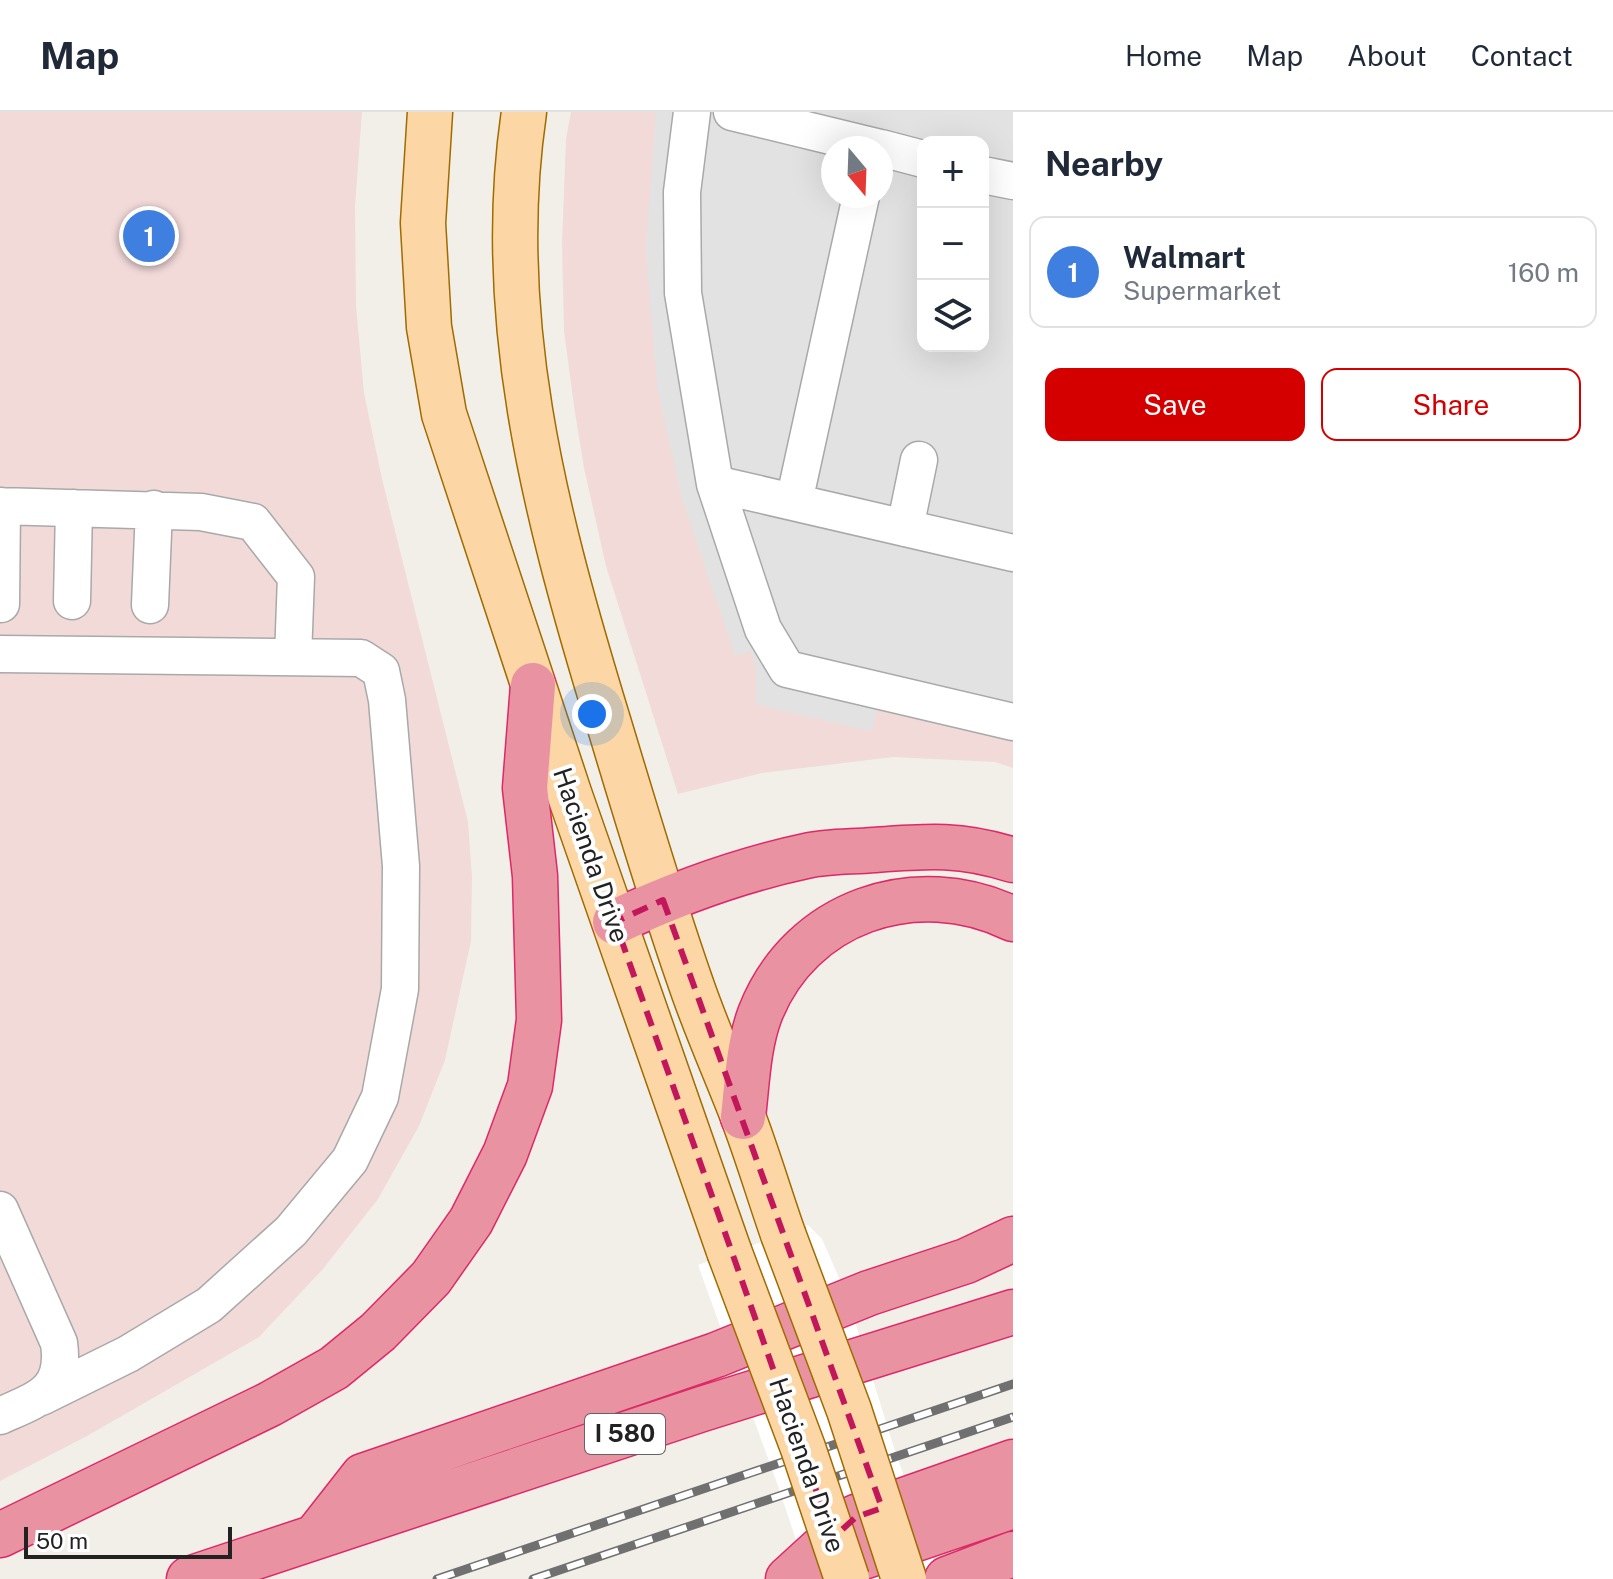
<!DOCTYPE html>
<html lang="en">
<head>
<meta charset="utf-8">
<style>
  :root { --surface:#fff; --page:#f6f6f7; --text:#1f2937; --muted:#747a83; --line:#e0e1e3; --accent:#d40000 }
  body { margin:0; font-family:"Public Sans",sans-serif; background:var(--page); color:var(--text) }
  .controls { position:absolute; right:24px; top:24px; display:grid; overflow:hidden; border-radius:16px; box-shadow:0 8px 32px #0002 }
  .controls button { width:72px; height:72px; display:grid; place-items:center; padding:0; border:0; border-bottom:2px solid var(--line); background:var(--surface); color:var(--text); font:40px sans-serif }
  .compass { position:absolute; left:821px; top:24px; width:72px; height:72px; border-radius:50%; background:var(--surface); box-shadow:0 8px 32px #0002; rotate:161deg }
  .scale { position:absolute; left:24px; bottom:20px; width:208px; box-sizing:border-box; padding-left:8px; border:4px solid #222; border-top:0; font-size:22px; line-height:28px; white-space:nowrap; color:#222; -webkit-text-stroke:6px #fff; paint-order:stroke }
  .you { position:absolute; left:592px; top:602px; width:28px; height:28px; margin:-20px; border:6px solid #fff; border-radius:50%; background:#1a73e8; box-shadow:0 0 0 12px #1a73e833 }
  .badge { display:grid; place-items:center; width:52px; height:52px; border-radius:50%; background:var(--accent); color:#fff; font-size:26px; font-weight:700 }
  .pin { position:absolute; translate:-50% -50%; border:4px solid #fff; box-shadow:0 2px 8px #0006 }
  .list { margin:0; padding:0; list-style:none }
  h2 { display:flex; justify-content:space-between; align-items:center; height:104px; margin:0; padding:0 32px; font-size:34px }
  h2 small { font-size:26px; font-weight:400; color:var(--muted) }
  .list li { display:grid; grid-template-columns:52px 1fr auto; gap:24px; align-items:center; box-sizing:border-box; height:112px; margin:0 16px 16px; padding:0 16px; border:2px solid var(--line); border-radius:16px }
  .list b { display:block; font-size:30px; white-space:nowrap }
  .list p { margin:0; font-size:26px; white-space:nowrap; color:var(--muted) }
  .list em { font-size:26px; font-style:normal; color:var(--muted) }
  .actions { display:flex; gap:16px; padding:24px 32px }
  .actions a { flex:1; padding:18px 0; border:2px solid var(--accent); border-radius:16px; text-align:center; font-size:28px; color:var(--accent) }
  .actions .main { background:var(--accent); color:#fff }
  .icon { flex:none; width:44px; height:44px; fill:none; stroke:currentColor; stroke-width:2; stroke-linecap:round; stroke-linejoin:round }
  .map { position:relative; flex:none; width:1013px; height:1467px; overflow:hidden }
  header { display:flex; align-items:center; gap:48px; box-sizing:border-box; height:112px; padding:0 40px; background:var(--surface); border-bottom:2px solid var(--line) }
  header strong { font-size:38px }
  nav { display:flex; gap:44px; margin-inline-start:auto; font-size:28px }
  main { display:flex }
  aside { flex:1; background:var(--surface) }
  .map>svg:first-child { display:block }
  .commercial { fill:#f2dad9; fill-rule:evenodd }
  .parking { fill:#e2e2e2; fill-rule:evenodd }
  .pier { fill:#fff }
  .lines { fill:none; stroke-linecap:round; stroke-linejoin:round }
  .minor-casing { stroke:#a9a9a9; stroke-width:39 }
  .major-casing { stroke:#a06b00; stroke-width:47 }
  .highway-casing { stroke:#dc2a67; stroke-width:47 }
  .minor { stroke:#fff; stroke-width:36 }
  .major { stroke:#fcd6a4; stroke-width:44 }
  .highway { stroke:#e892a2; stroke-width:44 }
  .rail-casing { stroke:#707070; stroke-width:9 }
  .rail { stroke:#fff; stroke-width:6; stroke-dasharray:18; stroke-linecap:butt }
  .major-bridge-casing { stroke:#a06b00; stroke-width:47; stroke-linecap:butt }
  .major-bridge { stroke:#fcd6a4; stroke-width:44 }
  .marked { fill:none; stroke:#c2185b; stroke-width:6; stroke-dasharray:16 10; stroke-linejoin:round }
  .labels { text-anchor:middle; stroke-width:8; stroke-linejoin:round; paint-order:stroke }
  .shield { fill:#fff; stroke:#646464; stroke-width:2 }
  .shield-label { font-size:24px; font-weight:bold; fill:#222 }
  .street-label { font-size:26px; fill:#222; stroke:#fff }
</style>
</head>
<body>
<header>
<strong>Map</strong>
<nav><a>Home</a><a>Map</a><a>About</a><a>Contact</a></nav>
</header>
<main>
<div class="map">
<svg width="1013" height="1467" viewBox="0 0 1013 1467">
  <rect width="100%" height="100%" fill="#f2efe9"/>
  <!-- commercial -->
  <path class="commercial" d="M0,0H362L355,94L356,194L364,281L382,367L468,710L472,766L471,829L445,948L419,1014L378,1087L323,1157L259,1225L87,1324L0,1369Z
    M571,0H1013V656L995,650L893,645L762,661L678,682L606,454L584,356L574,294L564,219L562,132L566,27ZM923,30H983V234H923ZM833,36H881V84H833Z"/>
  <!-- parking -->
  <path class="parking" d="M656,0H1013V628L878,597L871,619L755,592L756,559L751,539L735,544L682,387L657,274L646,136ZM923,30H983V234H923ZM833,36H881V84H833Z"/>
  <!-- pier -->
  <path class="pier" d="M808,1113L822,1127L847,1184L894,1336L940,1467H809L777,1371L698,1153Z"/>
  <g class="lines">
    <defs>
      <path id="minor" d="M692,0L682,80L683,181L715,372L763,517L787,557L1013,610
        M732,0L880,36
        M881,36L923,47
        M983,63L1013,69
        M715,372L1013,441
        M794,390L861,84
        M0,394L201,400L253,410L296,465L293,545
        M905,416L919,348
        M72,489L74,396
        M1,492L2,394
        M150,493L154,397
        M0,542L361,546L381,559L387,588L401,754L400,877L380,985L350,1048L291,1119L209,1193L128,1242L41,1285
        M0,1098L59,1231C66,1280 38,1287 0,1304"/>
      <path id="major" d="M430,0L423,111L429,215L444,302L569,681L729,1139
        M524,0C494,202 544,397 602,589C631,684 658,778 691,872C706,916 725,958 742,1002C757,1041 769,1082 783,1122"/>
      <path id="highway" d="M615,810C677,781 740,758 806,744C828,739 852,740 874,738C927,734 961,731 1013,748
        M743,1005C747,971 748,934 760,902C800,799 916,760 1013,807
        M0,1423L270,1292L334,1256L378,1220L431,1166L471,1109L505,1042L530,974L539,908L535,764L525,676L533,573
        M316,1424L363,1364L716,1243L869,1181L966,1149L1013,1127
        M807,1464L1013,1394
        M189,1467L702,1297L1013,1200
        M788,1467L856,1405L1013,1350
        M947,1467L1013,1442"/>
    </defs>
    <!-- minor casing -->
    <use href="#minor" class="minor-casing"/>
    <!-- major casing -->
    <use href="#major" class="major-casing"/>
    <!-- highway casing -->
    <use href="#highway" class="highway-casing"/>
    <!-- minor -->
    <use href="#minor" class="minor"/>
    <!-- major -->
    <use href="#major" class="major"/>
    <!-- highway -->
    <use href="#highway" class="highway"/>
    <defs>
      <path id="rail" d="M437,1467L1013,1272
        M533,1467L1013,1305"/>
    </defs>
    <!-- rail casing -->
    <use href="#rail" class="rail-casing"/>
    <!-- rail -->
    <use href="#rail" class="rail"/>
    <defs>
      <path id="major-bridge" d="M783,1122L849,1298L904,1467
        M729,1139L803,1336L847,1467"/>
    </defs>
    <!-- major-bridge casing -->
    <use href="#major-bridge" class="major-bridge-casing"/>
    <!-- major-bridge -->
    <use href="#major-bridge" class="major-bridge"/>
  </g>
  <!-- marked area -->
  <path class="marked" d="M663,788L882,1396L856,1405L833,1426L615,810Z"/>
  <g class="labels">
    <!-- shield labels -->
    <rect class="shield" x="585" y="1302" width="80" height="40" rx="6"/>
    <g class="shield-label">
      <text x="625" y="1330">I 580</text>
    </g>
    <!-- street labels -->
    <g class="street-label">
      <text transform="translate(591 743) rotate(71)" y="9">Hacienda Drive</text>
      <text transform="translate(807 1353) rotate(71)" y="9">Hacienda Drive</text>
    </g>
  </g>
</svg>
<div class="controls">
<button>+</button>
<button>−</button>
<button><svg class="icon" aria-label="layers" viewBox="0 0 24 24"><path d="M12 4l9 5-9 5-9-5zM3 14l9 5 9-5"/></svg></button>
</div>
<svg class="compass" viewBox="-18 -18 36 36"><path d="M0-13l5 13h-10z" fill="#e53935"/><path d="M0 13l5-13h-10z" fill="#747a83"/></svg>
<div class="scale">50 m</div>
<div class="you"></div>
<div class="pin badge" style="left:149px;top:124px;background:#3f7fe0">1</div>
</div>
<aside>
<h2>Nearby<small></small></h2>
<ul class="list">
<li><span class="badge" style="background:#3f7fe0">1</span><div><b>Walmart</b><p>Supermarket</p></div><em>160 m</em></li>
</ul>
<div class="actions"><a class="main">Save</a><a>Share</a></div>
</aside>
</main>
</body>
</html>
